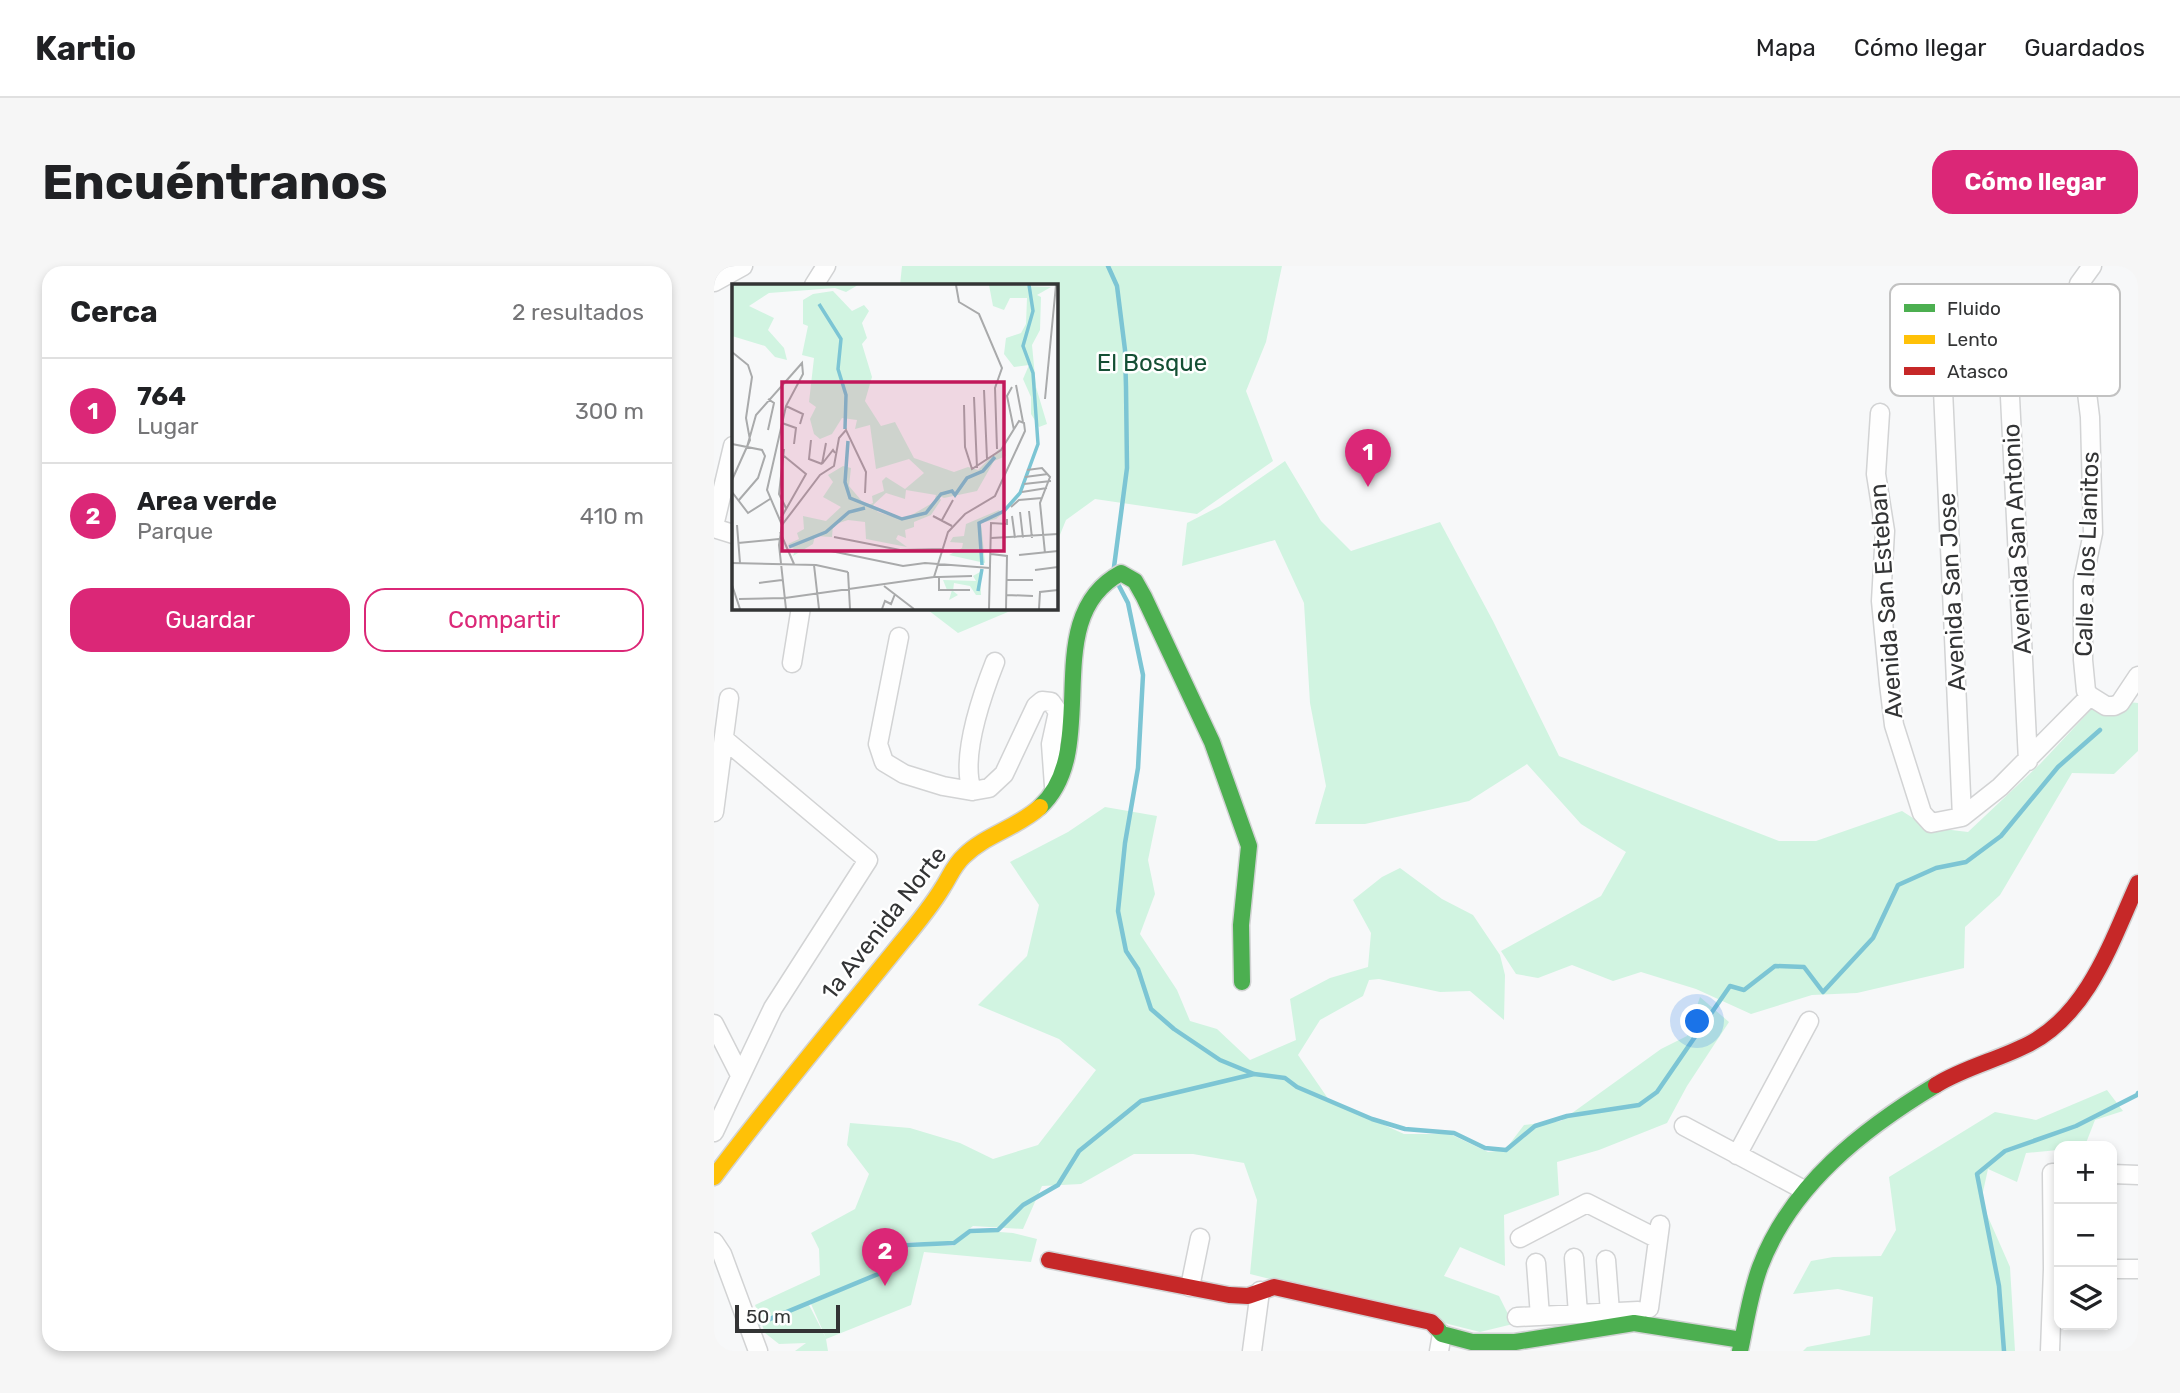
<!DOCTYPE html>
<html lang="es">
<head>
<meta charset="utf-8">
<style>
  :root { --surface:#fff; --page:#f6f6f6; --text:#202124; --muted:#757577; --line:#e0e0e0; --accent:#db2777 }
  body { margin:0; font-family:Rubik,sans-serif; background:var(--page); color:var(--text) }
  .controls { position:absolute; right:21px; bottom:21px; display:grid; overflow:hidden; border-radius:14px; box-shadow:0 4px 10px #0003 }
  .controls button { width:63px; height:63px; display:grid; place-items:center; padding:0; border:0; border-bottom:2px solid var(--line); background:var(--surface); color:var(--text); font:35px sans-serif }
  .scale { position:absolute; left:21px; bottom:18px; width:105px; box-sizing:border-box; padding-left:7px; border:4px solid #333435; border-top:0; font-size:19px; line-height:24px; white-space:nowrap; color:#333435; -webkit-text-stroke:5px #fff; paint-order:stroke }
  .you { position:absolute; left:984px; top:756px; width:24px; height:24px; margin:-18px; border:5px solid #fff; border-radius:50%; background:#1a73e8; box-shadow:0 0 0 10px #1a73e833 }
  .badge { display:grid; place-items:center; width:46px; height:46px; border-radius:50%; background:var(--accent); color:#fff; font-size:23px; font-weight:700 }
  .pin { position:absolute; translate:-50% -58px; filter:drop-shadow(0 2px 4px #0008) }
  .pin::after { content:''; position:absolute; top:37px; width:24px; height:21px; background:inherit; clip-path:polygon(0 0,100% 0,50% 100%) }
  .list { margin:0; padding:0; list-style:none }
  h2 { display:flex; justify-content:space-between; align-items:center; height:91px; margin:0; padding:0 28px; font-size:30px }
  h2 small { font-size:23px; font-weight:400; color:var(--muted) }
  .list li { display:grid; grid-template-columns:46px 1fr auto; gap:21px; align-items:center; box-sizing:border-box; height:105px; padding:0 28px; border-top:2px solid var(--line) }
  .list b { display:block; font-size:26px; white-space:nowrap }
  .list p { margin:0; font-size:23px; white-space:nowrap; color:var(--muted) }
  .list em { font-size:23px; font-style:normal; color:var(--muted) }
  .actions { display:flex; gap:14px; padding:21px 28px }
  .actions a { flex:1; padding:16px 0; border:2px solid var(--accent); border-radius:21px; text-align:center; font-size:24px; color:var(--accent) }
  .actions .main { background:var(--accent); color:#fff }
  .icon { flex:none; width:38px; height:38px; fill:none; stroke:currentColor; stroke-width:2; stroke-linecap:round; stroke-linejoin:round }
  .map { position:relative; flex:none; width:1424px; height:1085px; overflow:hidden; border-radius:21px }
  header { display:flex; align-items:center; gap:42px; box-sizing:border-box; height:98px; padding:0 35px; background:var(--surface); border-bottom:2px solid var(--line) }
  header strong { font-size:33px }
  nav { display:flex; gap:38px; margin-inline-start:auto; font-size:24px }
  .intro { display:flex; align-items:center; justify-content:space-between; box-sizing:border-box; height:168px; padding:0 42px }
  h1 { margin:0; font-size:49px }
  .button { padding:18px 32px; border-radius:21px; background:var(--accent); color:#fff; font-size:24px; font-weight:700 }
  main { display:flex; gap:42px; padding:0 42px }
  aside { flex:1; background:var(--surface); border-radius:21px; box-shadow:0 4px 10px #0003 }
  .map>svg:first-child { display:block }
  .green { fill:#d1f4e1 }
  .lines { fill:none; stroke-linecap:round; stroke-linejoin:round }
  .stream { stroke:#7cc5d4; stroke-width:4.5 }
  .street-casing { stroke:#d2d3d4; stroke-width:21 }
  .fast-casing { stroke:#d2d3d4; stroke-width:19 }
  .slow-casing { stroke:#d2d3d4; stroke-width:19 }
  .jam-casing { stroke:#d2d3d4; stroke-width:19 }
  .street { stroke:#fefefe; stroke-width:18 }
  .fast { stroke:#4caf50; stroke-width:16 }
  .slow { stroke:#ffc107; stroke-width:16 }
  .jam { stroke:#c62828; stroke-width:16 }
  .labels { text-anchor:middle; stroke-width:5; stroke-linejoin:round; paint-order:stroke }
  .park-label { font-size:24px; fill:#144f34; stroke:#fff }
  .street-label { font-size:24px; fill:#333435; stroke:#fff }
  .inset-river { fill:none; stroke:#7cc5d4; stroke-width:3.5 }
  .inset-road { fill:none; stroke:#a9aaab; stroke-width:2 }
  .view { fill:#c2185b; fill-opacity:0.15; stroke:#c2185b; stroke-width:3.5 }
  .inset-edge { fill:none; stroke:#333435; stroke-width:3.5 }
  .key { fill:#fff; stroke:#c2c2c2; stroke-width:2 }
  .key-label { font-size:19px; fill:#333435 }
</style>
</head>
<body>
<header>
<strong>Kartio</strong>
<nav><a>Mapa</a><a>Cómo llegar</a><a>Guardados</a></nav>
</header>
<div class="intro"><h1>Encuéntranos</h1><a class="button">Cómo llegar</a></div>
<main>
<aside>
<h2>Cerca<small>2 resultados</small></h2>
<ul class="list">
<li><span class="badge">1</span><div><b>764</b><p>Lugar</p></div><em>300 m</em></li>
<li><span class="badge">2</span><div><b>Area verde</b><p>Parque</p></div><em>410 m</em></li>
</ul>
<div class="actions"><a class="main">Guardar</a><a>Compartir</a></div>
</aside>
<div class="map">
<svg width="1424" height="1085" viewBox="0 0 1424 1085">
  <rect width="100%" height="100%" fill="#f7f8f9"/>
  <!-- green -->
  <path class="green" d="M188,0H568L552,76L532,125L559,195L483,248L381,233L352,254L341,281V19H186Z
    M571,195L607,255L637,285L726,256L779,355L845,490L1065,575H1102L1188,545L1213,561L1254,566L1326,498L1387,433L1424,437V485L1400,508L1358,507L1286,629L1251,661L1250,702L1143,727L1098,729L1037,748L982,723L927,706L899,715L858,699L824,712L802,708L787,685L887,630L912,586L867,558L813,498L755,535L651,558H601L612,520L596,437L590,337L561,274L468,300L473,257L506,240Z
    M210,341H306L244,367Z
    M391,541L443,550L434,594L441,628L426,668L463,724L476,755L503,763L536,794L582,774L576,733L616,712L654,701L657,667L639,634L668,611L686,602L728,633L759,649L786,689L791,709L790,754L756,725L726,726L665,713L655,714L649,730L606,754L584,789L615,834L690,868H736L774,886L791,884L810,859L847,855L947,783L973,770L986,731L1015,756L973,820L953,857L885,884L843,896L845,929L790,949L791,1000L746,981L730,1010L785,1030L799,1058L766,1066L536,1008L543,934L530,897L479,888H420L367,918L328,920L309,963L259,960L238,977L191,976L179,999L94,1037L112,1072L97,1038L184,1001L196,979L239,980L259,964L299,967L323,973L317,996L210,986L197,1039L112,1073L114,1085H81L92,1077L65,1078L51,1067L41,1039L106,1009L105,983L97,967L141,943L155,908L133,879L136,857L196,862L246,877L279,893L324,879L382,804L345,773L264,739L313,690L325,639L296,596L354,566Z
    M1393,824L1409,845L1381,854L1372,877L1345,880L1344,884L1312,887L1303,916L1274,903L1267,935L1296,1001L1301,1085H1089L1093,1081L1156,1069L1159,1031L1124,1023L1079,1028L1097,995L1119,991L1167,990L1182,964L1175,911L1281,846L1322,854Z"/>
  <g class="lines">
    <!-- stream -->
    <path class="stream" d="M394,0L403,20L411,84L412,121L413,202L400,301
      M403,316L414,337L429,409L424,502L411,577L404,645L412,685L424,703L437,743L460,763L506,794L540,808L571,812L583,821L658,853L691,863L740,867L771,882L792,884L821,860L853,850L925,839L943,826L1016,720L1030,724L1061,700L1090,701L1109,726L1159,672L1184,619L1222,602L1252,596L1287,570L1344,501L1386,464
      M39,1060L181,1001L193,979L240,977L256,965L284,964L309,939L344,919L365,885L427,835L540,808
      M1290,1085L1285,1020L1263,908L1291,885L1362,860L1423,829L1424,827"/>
    <defs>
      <path id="street" d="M1378,0L1365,18L1362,39L1376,151L1379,267L1369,315V394L1372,425L1376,430L1392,440H1400L1406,437L1424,410
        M0,16L29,0
        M100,19L112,0
        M1292,50L1314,495
        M1228,101L1248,551
        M1166,147L1162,208L1171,265L1167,335L1175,418L1180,459L1208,547L1217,557L1248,551L1286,521L1376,430
        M0,260L19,180
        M0,262L19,268
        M185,371L164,478L170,496L190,508L229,520L258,525L275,522L290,508L322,440L328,435L337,436L344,446L337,478L340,520
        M78,397L87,341
        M258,525C246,490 268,429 281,396
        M0,546L15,432
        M0,758L26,809
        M970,860L1090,924
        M0,866L59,742L154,594L10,473
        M1023,889L1095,755
        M1398,908L1424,909
        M806,972L873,937L944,973
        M0,976L8,988L44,1085
        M860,992L864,1048
        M892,994L896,1046
        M822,997L826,1050
        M1398,1003H1424
        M476,1021L486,972
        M935,1042L946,959
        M803,1051L924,1045
        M538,1085L546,1025
        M725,1085L728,1068
        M1336,1085L1339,1003L1338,907H1345"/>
      <path id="fast" d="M326,541C390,482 322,352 407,307L421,315L430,331L498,476L535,580L527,659L528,716
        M722,1061L728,1068L758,1076H801L920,1057L1028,1074
        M1026,1085C1032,1057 1036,1028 1046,1001C1077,919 1149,863 1222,819"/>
      <path id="slow" d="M0,911C60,831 124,755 187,677C202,659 217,641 229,621C236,610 240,599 250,590C271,569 303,562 326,541"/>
      <path id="jam" d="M1222,819C1251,801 1284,794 1315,778C1375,747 1398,674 1424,617
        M335,994L515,1029L534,1030L560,1021L717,1056L722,1061"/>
    </defs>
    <!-- street casing -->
    <use href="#street" class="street-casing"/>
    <!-- fast casing -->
    <use href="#fast" class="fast-casing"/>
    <!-- slow casing -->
    <use href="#slow" class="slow-casing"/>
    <!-- jam casing -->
    <use href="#jam" class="jam-casing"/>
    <!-- street -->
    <use href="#street" class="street"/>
    <!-- fast -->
    <use href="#fast" class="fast"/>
    <!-- slow -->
    <use href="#slow" class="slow"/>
    <!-- jam -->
    <use href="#jam" class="jam"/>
  </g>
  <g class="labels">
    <!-- park labels -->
    <g class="park-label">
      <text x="438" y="105">El Bosque</text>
    </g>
    <!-- street labels -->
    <g class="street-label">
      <text transform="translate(1303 273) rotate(-93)" y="8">Avenida San Antonio</text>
      <text transform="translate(1373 288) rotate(-88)" y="8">Calle a los Llanitos</text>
      <text transform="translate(1238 326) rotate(-93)" y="8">Avenida San Jose</text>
      <text transform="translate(1172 335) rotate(-94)" y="8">Avenida San Esteban</text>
      <text transform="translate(170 657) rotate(-52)" y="8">1a Avenida Norte</text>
    </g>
  </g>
  <!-- overview -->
  <g transform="translate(18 18)">
    <rect width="326" height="326" fill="#f7f8f9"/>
    <path d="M0,1H126L114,8L103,4L37,9L17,22L42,34L36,46L52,64L55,76L43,73L33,62L0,52ZM257,1L319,3L305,11L309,13L308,46L300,61L304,103L315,140L307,143L299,130V113L291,95L297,81L282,83L272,70L274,54L289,49L294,40L295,14H278L272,26L261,22ZM101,7L120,27L132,21L137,27L130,39L135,54L130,60L140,93L133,117L149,142L163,138L182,174L222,188L236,183L246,186L267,165L274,166V172L262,177L245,207L212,214L205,211L209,216L199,231L182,238V243L173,246L174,254L166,251L164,255L175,263L134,255L133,238L116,236L101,241L100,253L83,252L81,260L61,272L63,266L56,260L67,255L65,249L72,245L71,232L94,237L109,223L91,213L101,198L96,191L111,182L119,184L117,202L134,222L141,219L140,212L152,207L150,197L154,193L173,205L192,189L177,175L144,185L138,141L123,145L125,136L110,134L100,150L88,155L82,150L78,135L84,123L77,118L82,74L70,71L76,42L71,40V16L81,10ZM174,206L204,211L202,218L171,236L146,228L141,221L154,209L173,215ZM267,226L270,230L264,235L249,239L253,279L217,271L230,264L231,259L218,258L221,253L232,252L234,240ZM248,288L249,311H244L238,302L222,299L221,307L226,311L217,316L220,306H215L211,296L244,297L241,292Z" fill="#d1f4e1" fill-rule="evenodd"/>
    <path class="inset-river" d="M87,20L109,55L106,85L114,111L113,145M116,157L113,198L118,214L170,235L194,229L209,210L220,207L223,211L235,194L251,187L263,173M57,263L94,248L117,228L133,224M250,281L247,239L272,227L288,209L306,160L301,89L291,62L301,27L297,1M246,307L250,285"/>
    <path class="inset-road" d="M224,1L227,18L247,30L270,84L263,104L265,165M0,68L16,81L20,93L14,134L18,156L0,196M284,101L291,138M280,103L275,112L282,146M252,106L255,175M242,113L245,184M36,115L42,119L36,146M313,115L324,1M54,122L71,130L68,140M50,139L64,144L62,160M79,156L77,175L90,180M0,160L30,166L33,172L26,194L7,216M15,163L24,131L70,79L71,90L54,122L35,206L50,241M52,165L47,210L54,224M90,180L101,166L103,169M90,180L94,159M295,186L310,184L318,193L308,219L313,269M293,193L316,190M292,200L319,197M0,208L16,229L38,215M290,208L315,204M279,223L287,216L310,214M297,227L300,254M288,228L291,254M201,232L220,242M280,232L283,254M49,234L74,190L52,172M210,236L221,216M5,241L8,279M48,248L62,280M102,253L168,266L211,265M259,254L326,250M6,259L47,255M99,267L171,282L193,279L258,284M259,270L275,272L274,325M287,271L326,267M0,279L84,281L116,288M82,281L87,325M303,286L326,283M116,288L118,325M202,293L216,248L233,230L263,212L293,147L292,139L287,137L269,166L240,185L233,163L232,121M207,293L240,292M274,296H301M27,299L50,296M0,301L8,325M152,302L182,325M274,311L301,312M7,315L53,314L202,293H207V306H238M54,325L47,261L50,241L88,191L102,182L107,154L114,146L134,188L133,209M150,325L153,317L159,320L163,310M257,325L259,239L275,240V235M307,325L308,308L326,306"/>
    <path class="view" d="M50,98H272V267H50Z"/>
    <rect width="326" height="326" class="inset-edge"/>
  </g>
  <!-- legend -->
  <rect x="1176" y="18" width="230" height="112" rx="10" class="key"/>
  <rect x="1190" y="38" width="31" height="8" fill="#4caf50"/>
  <rect x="1190" y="69" width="31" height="9" fill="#ffc107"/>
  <rect x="1190" y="101" width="31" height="8" fill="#c62828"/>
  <g class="key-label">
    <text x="1233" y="49">Fluido</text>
    <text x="1233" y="80">Lento</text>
    <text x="1233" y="112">Atasco</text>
  </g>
</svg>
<div class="controls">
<button>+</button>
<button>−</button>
<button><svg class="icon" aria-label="layers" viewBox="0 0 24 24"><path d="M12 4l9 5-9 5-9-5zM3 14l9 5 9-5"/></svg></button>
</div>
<div class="scale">50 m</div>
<div class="you"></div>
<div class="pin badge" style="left:654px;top:221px">1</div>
<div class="pin badge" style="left:171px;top:1020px">2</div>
</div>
</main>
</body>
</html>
